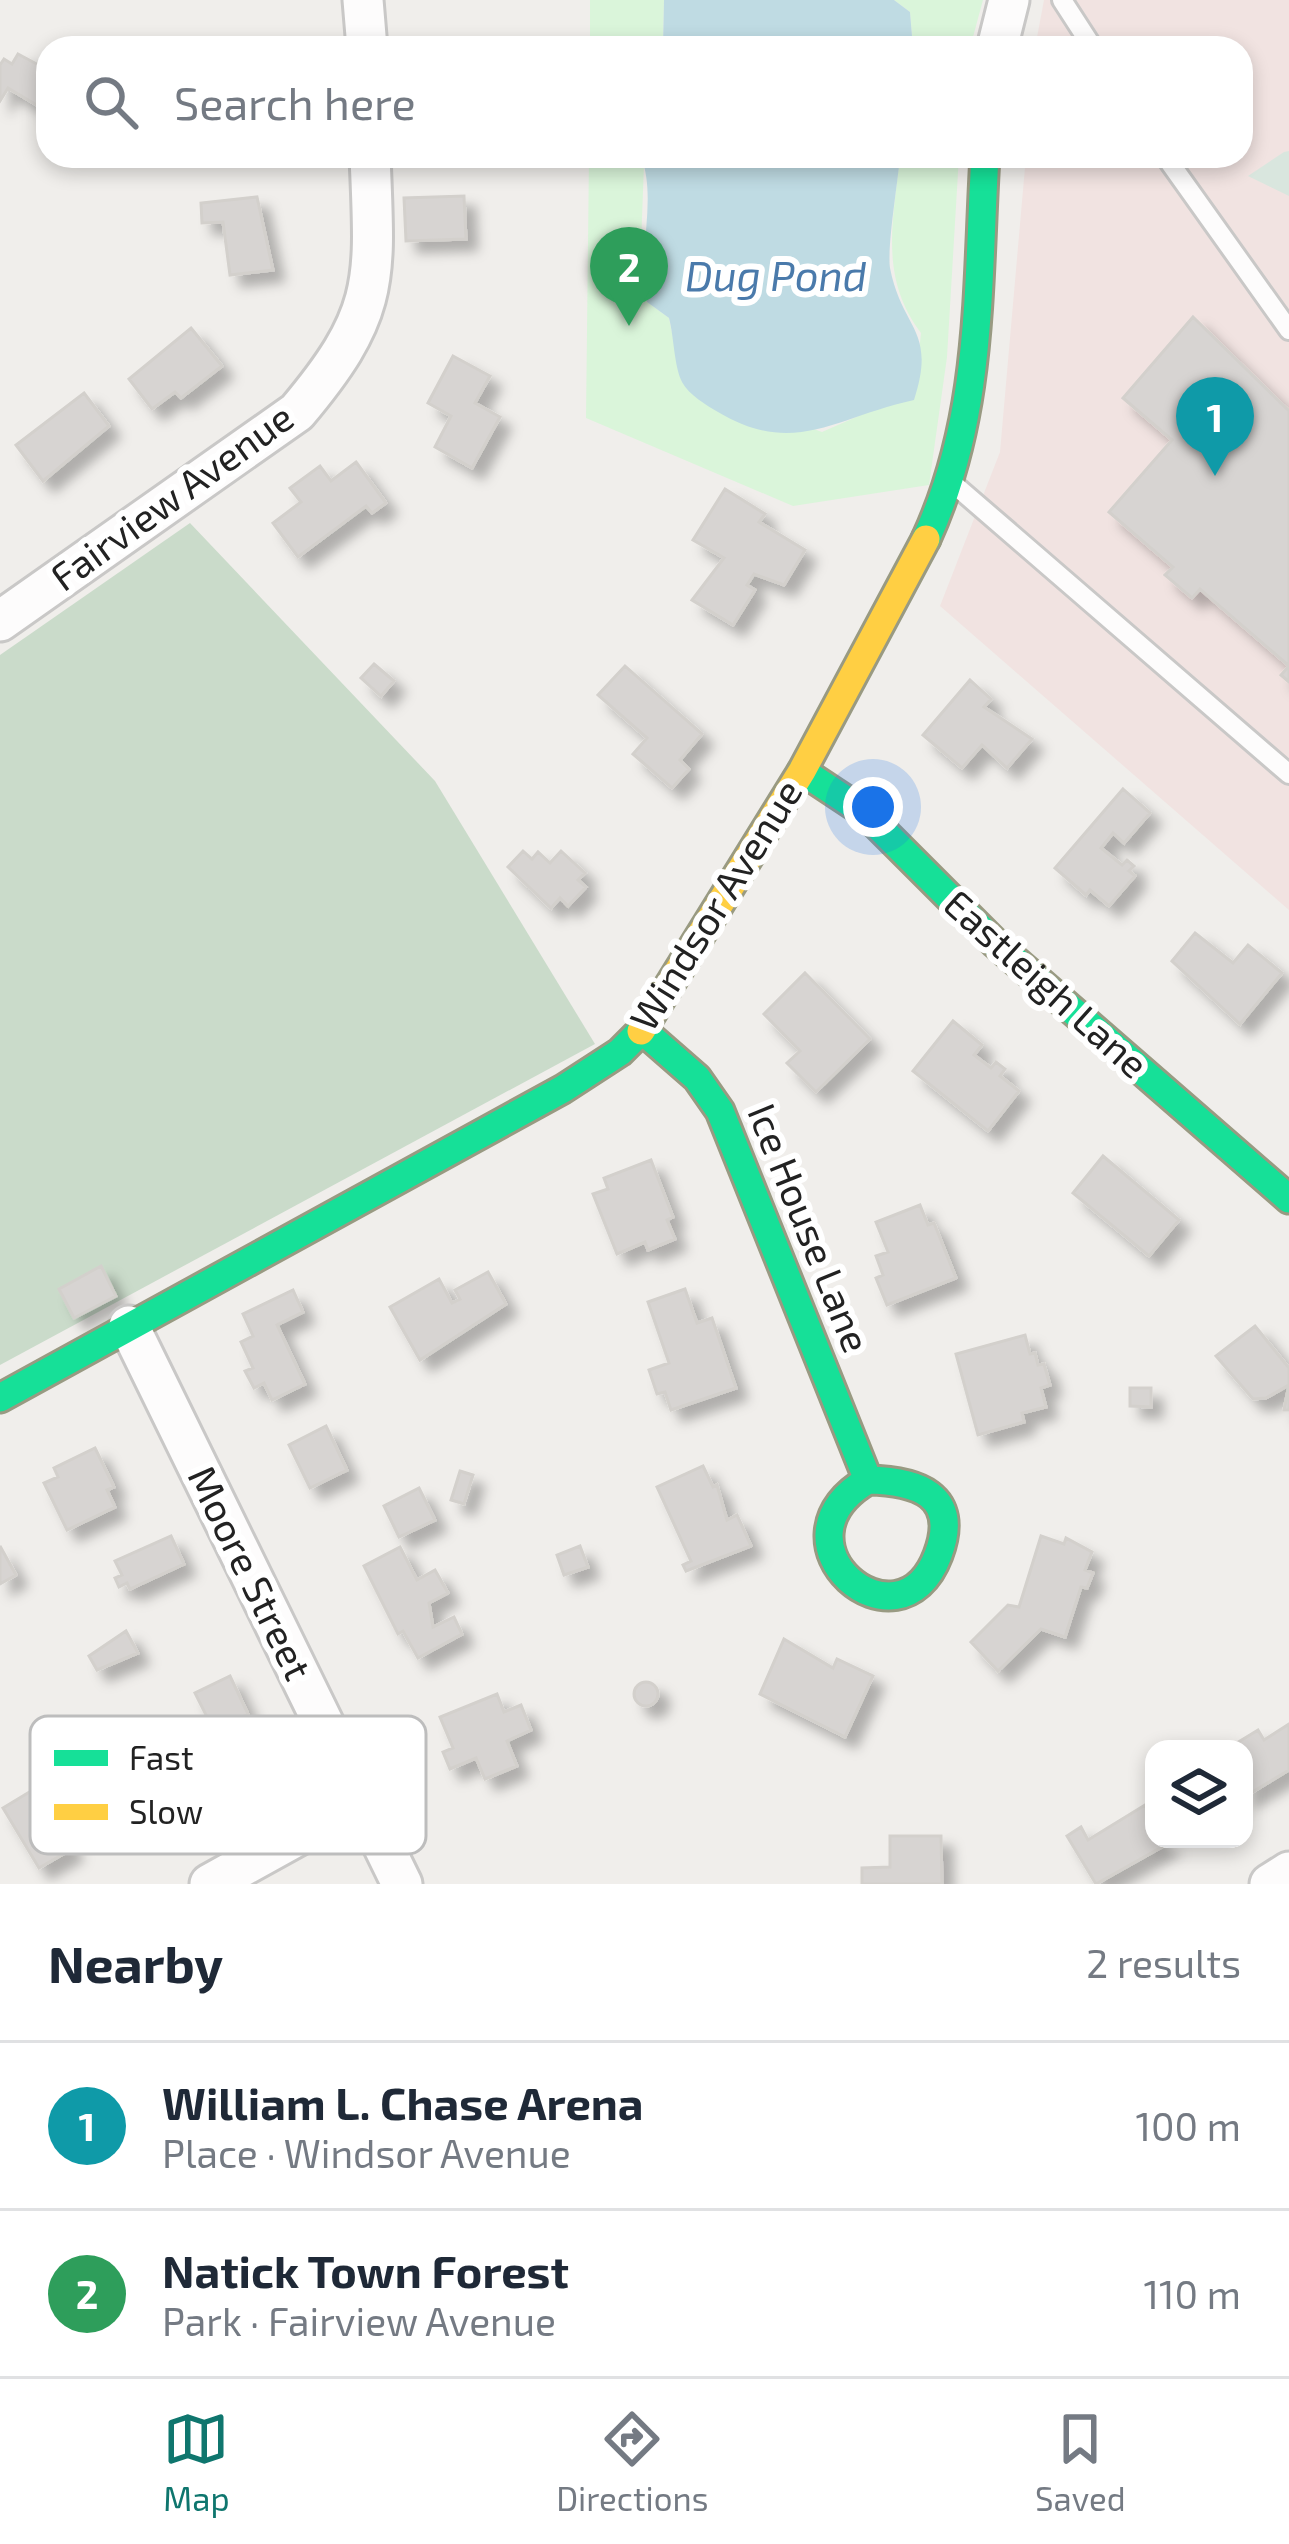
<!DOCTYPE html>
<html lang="en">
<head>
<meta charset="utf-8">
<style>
  :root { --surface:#fff; --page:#f6f6f7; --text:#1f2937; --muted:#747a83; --line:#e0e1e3; --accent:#0f766e }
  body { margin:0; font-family:"Exo 2",sans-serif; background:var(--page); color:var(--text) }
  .controls { position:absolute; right:36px; bottom:36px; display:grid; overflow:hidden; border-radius:24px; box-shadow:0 6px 18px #0003 }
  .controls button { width:108px; height:108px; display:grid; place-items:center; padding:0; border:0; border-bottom:3px solid var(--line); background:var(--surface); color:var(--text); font:60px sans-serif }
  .you { position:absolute; left:873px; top:807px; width:42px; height:42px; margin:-30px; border:9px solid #fff; border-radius:50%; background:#1a73e8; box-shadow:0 0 0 18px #1a73e833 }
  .badge { display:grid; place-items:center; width:78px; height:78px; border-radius:50%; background:var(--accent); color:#fff; font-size:39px; font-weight:700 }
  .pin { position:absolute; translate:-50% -99px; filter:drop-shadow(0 3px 6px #0008) }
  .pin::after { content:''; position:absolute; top:63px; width:42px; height:36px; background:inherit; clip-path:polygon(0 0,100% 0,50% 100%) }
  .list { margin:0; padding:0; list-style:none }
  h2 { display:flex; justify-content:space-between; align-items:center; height:156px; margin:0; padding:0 48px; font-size:51px }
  h2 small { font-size:39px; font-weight:400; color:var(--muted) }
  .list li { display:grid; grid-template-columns:78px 1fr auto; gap:36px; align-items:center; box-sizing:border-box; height:168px; padding:0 48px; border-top:3px solid var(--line) }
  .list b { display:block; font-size:45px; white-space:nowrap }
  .list p { margin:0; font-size:39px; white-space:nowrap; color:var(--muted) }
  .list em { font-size:39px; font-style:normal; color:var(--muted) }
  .icon { flex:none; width:66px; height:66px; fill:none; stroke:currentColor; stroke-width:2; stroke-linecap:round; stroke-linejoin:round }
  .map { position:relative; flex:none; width:1289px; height:1884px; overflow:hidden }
  .search { position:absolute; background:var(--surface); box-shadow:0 6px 18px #0003; left:36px; right:36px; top:36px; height:132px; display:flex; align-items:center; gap:30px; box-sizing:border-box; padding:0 42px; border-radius:36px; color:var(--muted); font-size:45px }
  .sheet { height:492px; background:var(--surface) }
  nav { display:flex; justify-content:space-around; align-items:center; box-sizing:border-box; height:168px; border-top:3px solid var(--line); background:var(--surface); font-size:33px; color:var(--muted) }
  nav a { display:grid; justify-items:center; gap:6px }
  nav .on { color:var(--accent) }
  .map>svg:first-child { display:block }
  .commercial { fill:#f1e3e1 }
  .wetland { fill:#d9e6de }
  .cemetery { fill:#cadbca }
  .park { fill:#daf5da }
  .water { fill:#bfdbe3 }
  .building { fill:#d7d4d2; stroke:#d3d0cc; stroke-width:3; filter:url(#shadow) }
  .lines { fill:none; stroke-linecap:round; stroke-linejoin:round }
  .lane-casing { stroke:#c9c8c7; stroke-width:24 }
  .street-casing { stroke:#c9c8c7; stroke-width:45 }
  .fast-casing { stroke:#999a82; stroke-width:33 }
  .slow-casing { stroke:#999a82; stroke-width:33 }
  .lane { stroke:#fdfcfc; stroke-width:18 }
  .street { stroke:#fdfcfc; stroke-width:39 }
  .fast { stroke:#16e098; stroke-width:27 }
  .slow { stroke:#ffcf43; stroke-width:27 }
  .labels { text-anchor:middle; stroke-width:12; stroke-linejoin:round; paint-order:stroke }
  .street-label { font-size:39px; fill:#222; stroke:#fff }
  .water-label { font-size:42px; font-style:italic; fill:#4a7aab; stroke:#fff }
  .key { fill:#fff; stroke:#bdbdbd; stroke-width:3 }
  .key-label { font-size:33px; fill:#222 }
</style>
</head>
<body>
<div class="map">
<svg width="1289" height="1884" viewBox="0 0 1289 1884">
  <defs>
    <filter id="shadow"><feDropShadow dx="11" dy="11" stdDeviation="6" flood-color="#0004"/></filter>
  </defs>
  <rect width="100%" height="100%" fill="#f0eeeb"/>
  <!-- commercial -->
  <path class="commercial" d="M1044,0H1289V910L940,606L1000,452L1026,156H1241V48H1035Z"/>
  <!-- wetland -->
  <path class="wetland" d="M1289,151V196L1248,176L1284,152Z"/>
  <!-- cemetery -->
  <path class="cemetery" d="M190,523L435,781L595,1044L0,1365V655Z"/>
  <!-- park -->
  <path class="park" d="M590,0H664L663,45L590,48Z
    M894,0H983L970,48H913L910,12Z
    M589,156H641L644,164L640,273L647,302L669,318L682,382L822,432L879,407L914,399L921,333C879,277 893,222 900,156H959L947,357L929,485L793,506L586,418Z"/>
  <!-- water -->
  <path class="water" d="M664,0H894L910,12L913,48H659L663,45Z
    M641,156H900C898,182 887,246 890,268C902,330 937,329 914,400C838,416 795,458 718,412C706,405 689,395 682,382C674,366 674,337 669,318L647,302C636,255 658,201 641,156Z"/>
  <!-- building -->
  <path class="building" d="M18,54L48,70L45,110L8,88L0,101V65L4,59L12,64Z
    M464,196L466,239L406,241L404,198Z
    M257,197L273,270L230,275L223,222L202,223L201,203Z
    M1193,317L1289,411V682L1281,675L1289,666L1200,589L1192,598L1165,575L1173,567L1109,512L1172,440L1123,398Z
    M191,328L222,366L181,398L175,392L152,409L129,379Z
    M453,356L490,376L475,403L500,417L472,468L435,447L451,416L428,403Z
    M84,393L109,426L43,481L16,445Z
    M356,462L386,503L372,513L366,506L298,557L273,523L301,502L290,488L320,466L331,481Z
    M725,489L765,514L759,522L805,550L784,585L754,574L747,585L755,590L733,625L692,600L724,558L693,540Z
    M374,664L394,681L381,696L361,678Z
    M625,666L702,734L680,760L689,769L672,788L633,754L647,738L598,695Z
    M970,680L991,699L984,707L1032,739L1007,768L982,745L962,768L923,735Z
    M1123,789L1150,813L1124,843L1113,833L1101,848L1122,865L1127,860L1134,866L1129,871L1135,876L1109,906L1090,890L1086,895L1055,868Z
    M523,851L532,859L538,852L550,863L561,851L585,873L578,880L586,887L568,906L560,898L551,908L508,867Z
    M1195,933L1233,963L1248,945L1282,973L1240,1024L1172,961Z
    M805,973L870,1039L816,1092L787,1063L800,1051L764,1014Z
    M953,1021L982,1045L974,1055L991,1068L996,1062L1005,1069L1000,1076L1019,1091L988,1131L913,1071Z
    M1103,1156L1179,1220L1149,1256L1073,1193Z
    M651,1160L673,1217L667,1220L675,1239L648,1250L645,1242L617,1254L593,1194L608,1189L604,1178Z
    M920,1205L928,1225L934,1223L956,1278L887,1305L876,1278L883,1275L876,1256L888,1252L876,1222Z
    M101,1266L116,1296L74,1318L59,1289Z
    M488,1272L506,1304L420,1360L390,1307L439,1279L452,1303L460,1299L455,1290Z
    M685,1289L697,1323L712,1318L736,1388L671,1410L665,1392L657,1394L649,1370L669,1363L648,1302Z
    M293,1290L303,1312L277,1325L305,1384L272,1400L264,1383L254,1388L245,1371L253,1368L241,1342L253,1336L243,1314Z
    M1255,1326L1289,1368V1410H1284L1289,1385L1266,1398L1253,1399L1216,1356Z
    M1025,1335L1030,1354L1035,1353L1038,1365L1044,1364L1050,1385L1041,1388L1046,1407L1022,1413L1024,1422L978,1435L956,1354Z
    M1130,1388H1151V1407L1130,1406Z
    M326,1426L347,1470L310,1488L289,1445Z
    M95,1448L114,1487L107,1490L115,1507L67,1530L44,1483L58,1477L54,1468Z
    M703,1466L713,1487L717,1485L727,1520L737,1515L751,1546L686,1571L683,1565L691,1561L657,1487Z
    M460,1471L473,1475L464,1504L451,1500Z
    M419,1488L435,1520L399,1537L384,1506Z
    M171,1536L184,1564L130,1589L127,1583L119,1587L115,1578L122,1575L115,1561Z
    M1041,1536L1064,1544L1066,1538L1092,1552L1085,1570L1093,1573L1087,1588L1081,1587L1065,1637L1041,1629L998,1671L971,1642L1008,1605L1019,1607Z
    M0,1546L16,1575L0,1584Z
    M580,1546L588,1567L564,1575L557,1555Z
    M400,1547L417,1580L435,1570L448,1593L429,1603L433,1627L454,1617L462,1634L418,1658L403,1631L398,1634L364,1566Z
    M126,1631L138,1653L97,1670L89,1656Z
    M784,1639L833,1668L837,1659L873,1676L845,1737L760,1694Z
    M230,1676L248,1714L214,1731L195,1693Z
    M634 1694a12 12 0 1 1 24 0a12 12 0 1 1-24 0Z
    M497,1694L504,1712L521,1705L531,1730L507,1741L517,1766L485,1779L476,1758L450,1769L443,1752L453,1748L440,1717Z
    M1289,1724V1770L1244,1797V1749H1227L1258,1730L1264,1740Z
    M36,1788L72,1849L39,1868L3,1808Z
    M1145,1805L1154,1819V1839L1169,1843L1096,1884L1067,1836L1081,1827L1088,1840Z
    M890,1836H941L942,1884H862V1868L890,1867Z"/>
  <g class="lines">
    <defs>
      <path id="lane" d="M1062,0L1093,48
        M1165,156L1289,330
        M957,487L1289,774"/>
      <path id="street" d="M363,0L367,48
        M997,48L1009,0
        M0,621L297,412C381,312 375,281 370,156
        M129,1326L402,1884
        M210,1884L362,1800
        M1270,1884L1289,1872"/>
      <path id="fast" d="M926,539C983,415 977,290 985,156
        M802,771L864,812L995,943L1289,1199
        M642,1030L697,1078L720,1111L868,1480C763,1542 899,1658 938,1555C961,1494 916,1481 868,1480
        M0,1398L563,1089L620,1052L641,1031"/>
      <path id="slow" d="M641,1031L802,771L926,539"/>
    </defs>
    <!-- lane casing -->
    <use href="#lane" class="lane-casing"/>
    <!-- street casing -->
    <use href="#street" class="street-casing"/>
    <!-- fast casing -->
    <use href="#fast" class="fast-casing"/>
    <!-- slow casing -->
    <use href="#slow" class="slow-casing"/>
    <!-- lane -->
    <use href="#lane" class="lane"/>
    <!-- street -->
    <use href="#street" class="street"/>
    <!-- fast -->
    <use href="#fast" class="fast"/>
    <!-- slow -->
    <use href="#slow" class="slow"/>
  </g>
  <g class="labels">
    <!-- street labels -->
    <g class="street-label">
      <text transform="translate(172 497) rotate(-36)" y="14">Fairview Avenue</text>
      <text transform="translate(716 905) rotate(-58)" y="14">Windsor Avenue</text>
      <text transform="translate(1046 984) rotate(42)" y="14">Eastleigh Lane</text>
      <text transform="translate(809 1228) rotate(68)" y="14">Ice House Lane</text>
      <text transform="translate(250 1573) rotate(64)" y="14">Moore Street</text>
    </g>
    <!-- water labels -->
    <g class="water-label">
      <text x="776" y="291">Dug Pond</text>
    </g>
  </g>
  <!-- legend -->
  <rect x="30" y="1716" width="396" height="138" rx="18" class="key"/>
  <rect x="54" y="1750" width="54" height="16" fill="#16e098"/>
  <rect x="54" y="1804" width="54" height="16" fill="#ffcf43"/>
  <g class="key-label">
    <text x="129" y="1770">Fast</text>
    <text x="129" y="1824">Slow</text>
  </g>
</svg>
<div class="controls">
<button><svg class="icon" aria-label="layers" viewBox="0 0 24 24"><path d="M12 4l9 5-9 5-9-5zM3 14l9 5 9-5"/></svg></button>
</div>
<div class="you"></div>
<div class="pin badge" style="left:1215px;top:476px;background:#0f9aa8">1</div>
<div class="pin badge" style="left:629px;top:326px;background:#2e9e5b">2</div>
<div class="search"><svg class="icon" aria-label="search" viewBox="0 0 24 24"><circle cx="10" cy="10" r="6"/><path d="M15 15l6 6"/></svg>Search here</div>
</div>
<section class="sheet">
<h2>Nearby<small>2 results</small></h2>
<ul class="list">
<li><span class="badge" style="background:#0f9aa8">1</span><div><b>William L. Chase Arena</b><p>Place · Windsor Avenue</p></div><em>100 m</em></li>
<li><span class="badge" style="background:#2e9e5b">2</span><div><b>Natick Town Forest</b><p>Park · Fairview Avenue</p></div><em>110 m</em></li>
</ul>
</section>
<nav>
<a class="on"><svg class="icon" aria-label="map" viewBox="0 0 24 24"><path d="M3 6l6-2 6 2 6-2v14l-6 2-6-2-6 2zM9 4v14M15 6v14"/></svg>Map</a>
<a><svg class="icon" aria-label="directions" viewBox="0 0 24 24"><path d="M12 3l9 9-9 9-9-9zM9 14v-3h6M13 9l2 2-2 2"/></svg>Directions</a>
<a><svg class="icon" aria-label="saved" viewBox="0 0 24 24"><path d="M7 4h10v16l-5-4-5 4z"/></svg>Saved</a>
</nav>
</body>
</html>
